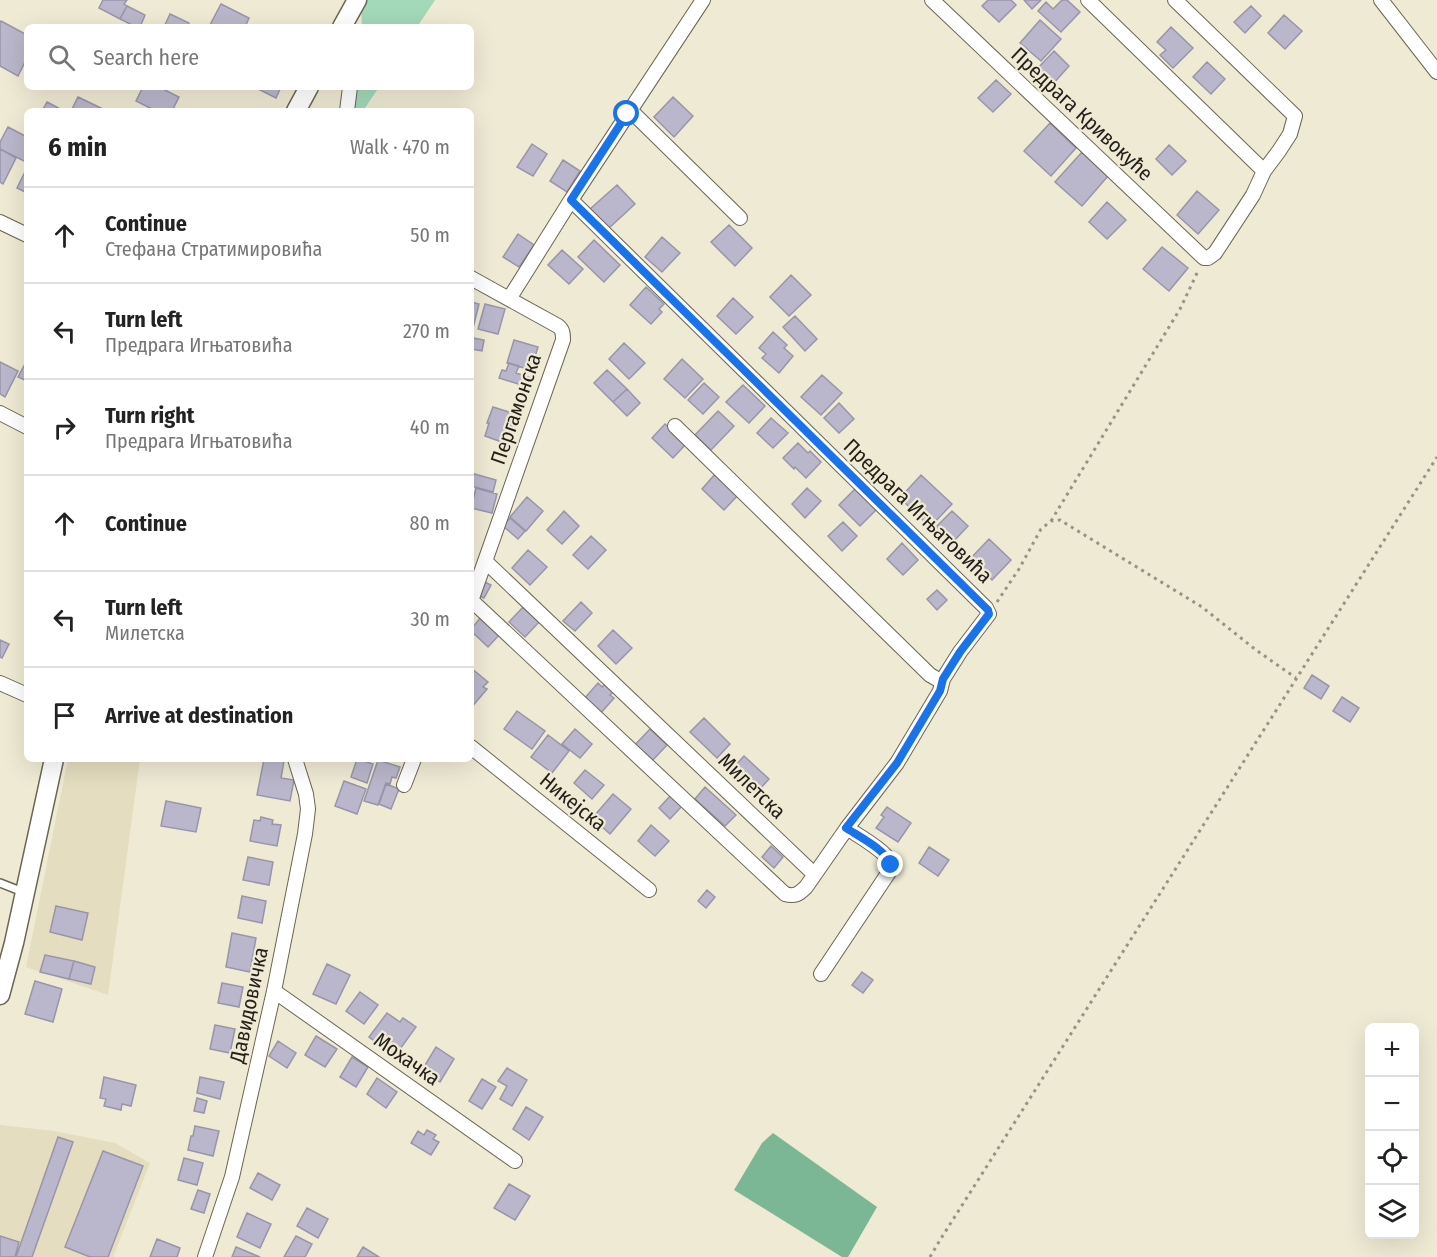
<!DOCTYPE html>
<html lang="en">
<head>
<meta charset="utf-8">
<style>
  :root { --surface:#fff; --page:#f2f2f2; --text:#222; --muted:#767676; --line:#e0e0e0 }
  body { margin:0; font-family:"Fira Sans Condensed",sans-serif; background:var(--page); color:var(--text) }
  .controls { position:absolute; right:18px; bottom:18px; display:grid; overflow:hidden; border-radius:9px; box-shadow:0 6px 24px #0002 }
  .controls button { width:54px; height:54px; display:grid; place-items:center; padding:0; border:0; border-bottom:2px solid var(--line); background:var(--surface); color:var(--text); font:30px sans-serif }
  .stop { position:absolute; width:18px; height:18px; margin:-14px; border:4px solid #1a73e8; border-radius:50%; background:#fff }
  .stop.end { background:#1a73e8; border-color:#fff; box-shadow:0 2px 6px #0008 }
  .list { margin:0; padding:0; list-style:none }
  h2 { display:flex; justify-content:space-between; align-items:center; height:78px; margin:0; padding:0 24px; font-size:26px }
  h2 small { font-size:20px; font-weight:400; color:var(--muted) }
  .list li { display:grid; grid-template-columns:39px 1fr auto; gap:18px; align-items:center; box-sizing:border-box; height:96px; padding:0 24px; border-top:2px solid var(--line) }
  .list b { display:block; font-size:22px; white-space:nowrap }
  .list p { margin:0; font-size:20px; white-space:nowrap; color:var(--muted) }
  .list em { font-size:20px; font-style:normal; color:var(--muted) }
  .icon { flex:none; width:33px; height:33px; fill:none; stroke:currentColor; stroke-width:2; stroke-linecap:round; stroke-linejoin:round }
  .map { position:relative; flex:none; width:1437px; height:1257px; overflow:hidden }
  .search { position:absolute; background:var(--surface); box-shadow:0 6px 24px #0002; left:24px; top:24px; width:450px; height:66px; display:flex; align-items:center; gap:15px; box-sizing:border-box; padding:0 21px; border-radius:9px; color:var(--muted); font-size:22px }
  .panel { position:absolute; background:var(--surface); box-shadow:0 6px 24px #0002; left:24px; top:108px; width:450px; height:654px; border-radius:9px }
  .map>svg:first-child { display:block }
  .built { fill:#e4ddbf }
  .green { fill:#a3d8b8 }
  .forest { fill:#7bb794 }
  .building { fill:#bab7cc; stroke:#9895aa; stroke-width:1.5 }
  .lines { fill:none; stroke-linecap:round; stroke-linejoin:round }
  .lane-casing { stroke:#6b6653; stroke-width:10 }
  .street-casing { stroke:#6b6653; stroke-width:16 }
  .secondary-casing { stroke:#6b6653; stroke-width:21 }
  .path { stroke:#989484; stroke-width:3; stroke-dasharray:3 4.5; stroke-linecap:butt }
  .lane { stroke:#fff; stroke-width:7 }
  .street { stroke:#fff; stroke-width:14 }
  .secondary { stroke:#fff; stroke-width:18 }
  .route { stroke:#1a73e8; stroke-width:8 }
  .labels { text-anchor:middle; stroke-width:4.5; stroke-linejoin:round; paint-order:stroke }
  .street-label { font-size:21px; fill:#232119; stroke:#efead4 }
</style>
</head>
<body>
<div class="map">
<svg width="1437" height="1257" viewBox="0 0 1437 1257">
  <rect width="100%" height="100%" fill="#efead4"/>
  <!-- built -->
  <path class="built" d="M68,759H140L108,995L26,967Z
    M0,1125L54,1131L115,1143L150,1163L113,1257H0Z"/>
  <!-- green -->
  <path class="green" d="M366,0H435L417,27H362L361,9Z
    M356,87H379L363,111H352Z"/>
  <!-- forest -->
  <path class="forest" d="M773,1133L877,1207L848,1257H842L734,1190L762,1143Z"/>
  <!-- building -->
  <path class="building" d="M103,0H127L124,4L127,6L120,19L99,8Z
    M988,0H1011L1016,5L999,22L982,6Z
    M1024,0H1041L1032,9Z
    M1062,0H1067L1080,12L1061,32L1038,11L1046,2L1053,9Z
    M221,4L249,18L245,27H214L210,25Z
    M127,6L145,15L140,27H136L120,19Z
    M1251,6L1261,16L1245,33L1234,22Z
    M170,14L189,23L187,27H164Z
    M1284,15L1302,31L1285,49L1268,33Z
    M1040,20L1061,39L1041,61L1020,43Z
    M1,21L27,35V58L18,76L0,66V23Z
    M1171,27L1193,48L1173,68L1160,55L1166,50L1157,42Z
    M1054,51L1069,66L1053,84L1037,69Z
    M1207,62L1225,79L1211,94L1193,77Z
    M996,80L1011,94L993,112L978,98Z
    M143,87H159L179,97L172,111H156L136,101Z
    M254,87H281L276,98Z
    M78,97L107,111H71Z
    M673,97L693,116L674,137L654,117Z
    M47,102L64,111H42Z
    M1050,123L1076,148L1051,176L1024,151Z
    M8,127L27,137L25,145L27,146V159L26,162L0,149V142Z
    M532,144L547,154L533,176L517,167Z
    M1169,145L1186,161L1172,175L1156,159Z
    M0,149L16,158L3,184L0,182Z
    M1082,152L1108,176L1082,206L1055,182Z
    M563,160L580,171L567,192L550,181Z
    M26,170H27V193L17,188Z
    M617,185L635,204L608,229L590,209Z
    M1197,191L1219,210L1198,234L1177,215Z
    M1107,202L1126,220L1107,239L1089,222Z
    M729,225L752,248L735,266L711,242Z
    M518,234L534,245L519,267L503,257Z
    M662,237L680,253L662,272L645,257Z
    M594,240L620,265L604,282L578,257Z
    M1162,247L1188,268L1169,291L1143,269Z
    M562,250L583,269L569,284L548,265Z
    M791,275L811,295L789,316L770,297Z
    M646,287L664,304L659,309L662,312L651,324L630,305Z
    M733,298L753,317L736,334L717,316Z
    M471,302L479,304L473,328L471,327Z
    M485,304L505,309L498,334L478,329Z
    M795,316L817,339L805,351L783,327Z
    M773,332L787,345L784,348L793,356L779,373L762,358L766,354L759,348Z
    M473,338L484,340L482,351L471,349Z
    M514,340L538,347L531,370L507,363Z
    M624,343L645,363L629,379L609,359Z
    M682,359L703,379L685,398L664,379Z
    M0,362L18,371L5,397L0,394Z
    M509,363L519,366L516,373L531,378L528,387L499,378L502,370L506,371Z
    M25,364L27,365V381L18,377Z
    M607,370L627,389L613,402L594,383Z
    M822,375L842,393L821,415L801,397Z
    M704,383L719,397L703,414L688,400Z
    M743,385L765,406L749,423L726,402Z
    M627,389L640,403L627,416L613,402Z
    M839,403L854,419L839,433L824,418Z
    M493,407L515,414L511,426L513,427L507,444L485,436L489,423H487Z
    M718,411L734,426L711,450L695,435Z
    M771,418L788,433L773,448L757,433Z
    M665,424L686,444L673,458L652,438Z
    M798,443L808,453L810,451L821,462L806,478L795,467L794,469L783,458Z
    M471,473L496,480L493,492L471,486Z
    M716,473L739,494L724,510L702,489Z
    M921,475L952,504L930,527L900,498Z
    M476,488L497,494L492,513L471,508Z
    M807,488L821,501L805,518L792,504Z
    M856,488L877,509L860,526L839,505Z
    M527,497L543,511L526,531L510,517Z
    M564,511L579,526L562,544L547,530Z
    M952,511L968,526L952,543L936,527Z
    M510,518L525,531L518,539L503,526Z
    M843,522L857,536L842,551L828,536Z
    M591,536L606,550L588,569L573,555Z
    M989,539L1011,560L992,580L970,559Z
    M902,543L918,560L903,575L887,559Z
    M528,550L547,567L530,585L512,568Z
    M481,580L491,585L484,598L475,594Z
    M937,590L947,600L937,610L927,599Z
    M581,602L592,613L575,631L563,621Z
    M523,607L539,622L525,637L509,622Z
    M482,616L501,633L488,647L471,631V629Z
    M613,630L632,648L616,664L598,646Z
    M0,640L9,644L2,658L0,657Z
    M471,668L488,682L483,687L487,689L471,708Z
    M1312,675L1329,686L1321,699L1304,688Z
    M598,683L602,687L606,683L614,691L610,695L614,698L600,714L584,699Z
    M1342,697L1359,708L1350,722L1333,711Z
    M517,711L545,731L532,749L504,729Z
    M704,718L730,744L717,758L690,732Z
    M575,729L592,744L580,758L562,744Z
    M650,729L667,745L650,763L633,747Z
    M548,735L569,751L552,773L531,757Z
    M744,756L769,779L759,790L734,767Z
    M264,759L284,761L281,778L294,780L290,801L257,795Z
    M357,759L373,764L367,783L351,777Z
    M378,760L400,767L396,778L392,777L390,784L386,783L378,805L364,801Z
    M585,770L604,785L592,799L574,783Z
    M344,781L366,789L357,814L335,806Z
    M386,784L399,789L391,809L379,804Z
    M705,787L736,815L725,826L695,799Z
    M613,794L631,809L610,834L601,826L604,823L595,815Z
    M671,795L682,806L670,819L659,808Z
    M166,801L201,808L196,832L161,826Z
    M887,807L911,823L898,842L876,828L884,817L881,815Z
    M261,817L273,820L272,824L281,825L277,846L250,841L254,820L260,821Z
    M651,825L669,841L655,856L638,841Z
    M771,846L783,857L774,868L762,857Z
    M929,847L949,860L938,876L919,863Z
    M248,857L273,862L269,885L243,880Z
    M707,890L715,897L706,908L698,901Z
    M242,896L266,901L262,923L238,918Z
    M56,906L88,913L82,940L50,932Z
    M232,933L256,938L250,972L226,967Z
    M45,955L74,961L69,979L40,972Z
    M74,961L95,967L91,984L69,979Z
    M327,964L350,975L336,1004L313,994Z
    M862,972L873,980L863,993L852,985Z
    M35,981L62,989L53,1022L25,1014Z
    M222,983L243,987L239,1007L218,1003Z
    M360,992L378,1005L364,1024L346,1011Z
    M387,1013L400,1022L403,1018L416,1027L395,1056L369,1037Z
    M215,1025L235,1029L230,1053L210,1049Z
    M316,1036L337,1049L325,1067L305,1055Z
    M278,1041L296,1053L287,1068L269,1056Z
    M436,1047L454,1059L440,1082L422,1070Z
    M352,1057L368,1067L356,1087L340,1077Z
    M507,1068L527,1080L512,1106L500,1099L507,1086L498,1081Z
    M104,1077L136,1085L131,1106L122,1104L121,1110L104,1106L106,1099L100,1098Z
    M200,1077L224,1082L220,1099L197,1093Z
    M377,1078L397,1092L386,1108L367,1094Z
    M482,1079L496,1087L482,1109L469,1101Z
    M197,1098L207,1101L204,1113L194,1111Z
    M526,1107L543,1117L529,1140L513,1129Z
    M195,1126L219,1131L213,1156L188,1150L191,1136H193Z
    M427,1130L436,1135L433,1139L439,1142L431,1155L411,1143L418,1131L424,1135Z
    M58,1137L73,1142L32,1257H16Z
    M103,1151L143,1166L108,1257H90L65,1247Z
    M184,1158L203,1163L197,1185L178,1180Z
    M258,1173L280,1185L272,1200L250,1188Z
    M509,1184L530,1196L515,1220L494,1208Z
    M198,1190L210,1194L204,1213L191,1209Z
    M307,1208L328,1219L318,1238L297,1226Z
    M247,1213L271,1224L260,1248L237,1237Z
    M0,1236L19,1242L15,1257H0Z
    M296,1236L312,1244L305,1257H284Z
    M157,1239L180,1248L177,1257H150Z
    M236,1247L260,1257H232Z
    M363,1247L379,1257H357Z"/>
  <g class="lines">
    <defs>
      <path id="lane" d="M0,883L23,892"/>
      <path id="street" d="M932,0L1204,258H1208L1215,253L1253,195L1264,171L1279,151L1290,134L1295,116L1175,0
        M1088,0L1264,171
        M1381,0L1437,72
        M630,110L740,218
        M347,111L350,87
        M571,200L986,608L989,614L960,652L943,679H937L930,675L675,426
        M0,222L27,235
        M471,278L558,326C563,330 563,334 563,340L471,601
        M509,299L571,200L703,0
        M0,413L27,427
        M485,561L814,874
        M471,600L785,894C795,897 799,894 806,887L847,828C857,835 886,851 890,862C891,866 890,867 889,872L821,974
        M0,683L27,695
        M471,747L649,890
        M404,785L414,759
        M847,828L897,763L940,691L943,679
        M274,991L515,1161
        M205,1257L232,1177L274,991L305,834L308,809L306,794L295,759"/>
      <path id="secondary" d="M342,27L357,0
        M296,111L309,87
        M0,995L14,943L54,759"/>
    </defs>
    <!-- lane casing -->
    <use href="#lane" class="lane-casing"/>
    <!-- street casing -->
    <use href="#street" class="street-casing"/>
    <!-- secondary casing -->
    <use href="#secondary" class="secondary-casing"/>
    <!-- path -->
    <path class="path" d="M1051,521L1180,309L1199,269
      M997,602L1019,569L1041,529L1051,521L1060,520L1202,607L1256,650L1296,678
      M930,1257L940,1240L1437,457"/>
    <!-- lane -->
    <use href="#lane" class="lane"/>
    <!-- street -->
    <use href="#street" class="street"/>
    <!-- secondary -->
    <use href="#secondary" class="secondary"/>
  </g>
  <g class="lines">
    <!-- route -->
    <path class="route" d="M627,114L571,200L988,610L989,614L960,652L943,679L940,691L897,763L846,828C860,837 886,850 891,865"/>
  </g>
  <g class="labels">
    <!-- street labels -->
    <g class="street-label">
      <text transform="translate(1082 114) rotate(43)" y="7">Предрага Кривокуће</text>
      <text transform="translate(516 409) rotate(-71)" y="7">Пергамонска</text>
      <text transform="translate(918 511) rotate(44)" y="7">Предрага Игњатовића</text>
      <text transform="translate(752 786) rotate(44)" y="7">Милетска</text>
      <text transform="translate(573 802) rotate(39)" y="7">Никејска</text>
      <text transform="translate(249 1005) rotate(-78)" y="7">Давидовичка</text>
      <text transform="translate(407 1059) rotate(35)" y="7">Мохачка</text>
    </g>
  </g>
</svg>
<div class="controls">
<button>+</button>
<button>−</button>
<button><svg class="icon" aria-label="locate" viewBox="0 0 24 24"><circle cx="12" cy="12" r="6"/><path d="M12 2v4M12 18v4M2 12h4M18 12h4"/></svg></button>
<button><svg class="icon" aria-label="layers" viewBox="0 0 24 24"><path d="M12 4l9 5-9 5-9-5zM3 14l9 5 9-5"/></svg></button>
</div>
<div class="stop" style="left:627px;top:114px"></div>
<div class="stop end" style="left:891px;top:865px"></div>
<div class="search"><svg class="icon" aria-label="search" viewBox="0 0 24 24"><circle cx="10" cy="10" r="6"/><path d="M15 15l6 6"/></svg>Search here</div>
<section class="panel">
<h2>6 min<small>Walk · 470 m</small></h2>
<ul class="list">
<li><svg class="icon" aria-label="ahead" viewBox="0 0 24 24"><path d="M12 20V5M6 11l6-6 6 6"/></svg><div><b>Continue</b><p>Стефана Стратимировића</p></div><em>50 m</em></li>
<li><svg class="icon" aria-label="left" viewBox="0 0 24 24"><path d="M17 20v-9H6M10 6l-5 5 5 5"/></svg><div><b>Turn left</b><p>Предрага Игњатовића</p></div><em>270 m</em></li>
<li><svg class="icon" aria-label="right" viewBox="0 0 24 24"><path d="M7 20v-9h11M14 6l5 5-5 5"/></svg><div><b>Turn right</b><p>Предрага Игњатовића</p></div><em>40 m</em></li>
<li><svg class="icon" aria-label="ahead" viewBox="0 0 24 24"><path d="M12 20V5M6 11l6-6 6 6"/></svg><div><b>Continue</b></div><em>80 m</em></li>
<li><svg class="icon" aria-label="left" viewBox="0 0 24 24"><path d="M17 20v-9H6M10 6l-5 5 5 5"/></svg><div><b>Turn left</b><p>Милетска</p></div><em>30 m</em></li>
<li><svg class="icon" aria-label="arrive" viewBox="0 0 24 24"><path d="M6 21V4h12l-3 4 3 4H6"/></svg><div><b>Arrive at destination</b></div></li>
</ul>
</section>
</div>
</body>
</html>
